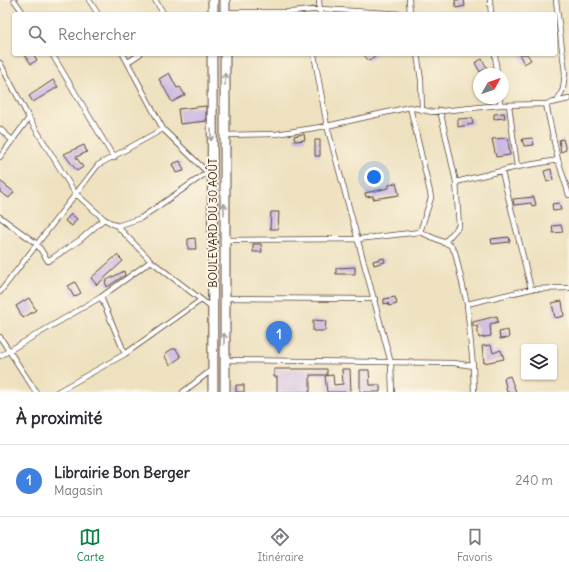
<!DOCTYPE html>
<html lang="fr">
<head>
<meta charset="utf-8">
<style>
  :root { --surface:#fff; --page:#f7f7f7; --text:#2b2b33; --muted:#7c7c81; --line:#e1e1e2; --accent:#0b8043 }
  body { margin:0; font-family:Delius,sans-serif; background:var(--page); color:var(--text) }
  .controls { position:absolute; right:12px; bottom:12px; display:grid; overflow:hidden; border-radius:4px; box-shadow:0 1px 3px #0004 }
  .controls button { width:36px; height:36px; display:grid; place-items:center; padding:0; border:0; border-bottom:1px solid var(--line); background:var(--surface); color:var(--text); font:20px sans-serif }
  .compass { position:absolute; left:473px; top:68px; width:36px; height:36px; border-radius:50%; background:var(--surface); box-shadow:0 1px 3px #0004; rotate:50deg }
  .you { position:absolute; left:374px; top:177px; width:14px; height:14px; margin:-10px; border:3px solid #fff; border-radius:50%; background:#1a73e8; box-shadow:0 0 0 6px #1a73e833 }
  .badge { display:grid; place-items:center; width:26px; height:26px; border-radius:50%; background:var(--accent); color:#fff; font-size:13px; font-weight:700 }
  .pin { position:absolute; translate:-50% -33px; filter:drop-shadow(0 1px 2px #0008) }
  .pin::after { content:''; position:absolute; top:21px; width:14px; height:12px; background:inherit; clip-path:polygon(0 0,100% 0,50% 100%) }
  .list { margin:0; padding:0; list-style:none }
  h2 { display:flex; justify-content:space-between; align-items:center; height:52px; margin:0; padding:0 16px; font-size:17px }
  h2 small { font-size:13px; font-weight:400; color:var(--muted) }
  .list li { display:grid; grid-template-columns:26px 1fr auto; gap:12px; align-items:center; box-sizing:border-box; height:72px; padding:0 16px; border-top:1px solid var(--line) }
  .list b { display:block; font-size:15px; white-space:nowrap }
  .list p { margin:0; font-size:13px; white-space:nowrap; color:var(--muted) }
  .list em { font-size:13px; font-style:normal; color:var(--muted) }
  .icon { flex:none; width:22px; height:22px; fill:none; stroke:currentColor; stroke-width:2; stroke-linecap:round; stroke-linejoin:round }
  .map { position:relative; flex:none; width:569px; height:392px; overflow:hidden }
  .search { position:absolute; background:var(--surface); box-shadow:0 1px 3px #0004; left:12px; right:12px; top:12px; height:44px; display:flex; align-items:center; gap:10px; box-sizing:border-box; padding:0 14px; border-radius:4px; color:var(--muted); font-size:15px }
  .sheet { height:124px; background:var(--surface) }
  nav { display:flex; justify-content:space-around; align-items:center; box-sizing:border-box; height:56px; border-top:1px solid var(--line); background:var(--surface); font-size:11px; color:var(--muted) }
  nav a { display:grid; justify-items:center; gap:2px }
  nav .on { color:var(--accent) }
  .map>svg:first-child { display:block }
  .building { fill:#cab7e2 }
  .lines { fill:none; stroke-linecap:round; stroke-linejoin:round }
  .street-casing { stroke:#564536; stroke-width:6 }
  .highway-casing { stroke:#564536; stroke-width:11 }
  .street { stroke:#fff; stroke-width:4.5 }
  .highway { stroke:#fff; stroke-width:9 }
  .oneway { stroke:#a79f9a }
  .labels { text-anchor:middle; stroke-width:4; stroke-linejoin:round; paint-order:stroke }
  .street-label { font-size:11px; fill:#3b2a1e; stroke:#fcf5e5 }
</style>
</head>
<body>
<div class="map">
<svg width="569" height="392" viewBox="0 0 569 392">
  <rect width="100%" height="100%" fill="#fcf5e5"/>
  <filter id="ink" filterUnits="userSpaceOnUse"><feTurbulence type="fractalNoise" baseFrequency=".025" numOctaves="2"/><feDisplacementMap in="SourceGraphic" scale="8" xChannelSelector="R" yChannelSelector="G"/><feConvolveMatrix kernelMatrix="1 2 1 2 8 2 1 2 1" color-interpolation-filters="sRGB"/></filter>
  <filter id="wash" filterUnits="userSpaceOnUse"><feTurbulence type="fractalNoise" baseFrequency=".012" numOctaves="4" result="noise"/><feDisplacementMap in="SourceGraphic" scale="16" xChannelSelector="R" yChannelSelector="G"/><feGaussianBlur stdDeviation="0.9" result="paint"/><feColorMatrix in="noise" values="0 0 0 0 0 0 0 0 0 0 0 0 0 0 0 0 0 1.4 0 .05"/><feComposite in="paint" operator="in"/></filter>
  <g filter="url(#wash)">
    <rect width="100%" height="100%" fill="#eee1c0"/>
    <g id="blocks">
      <!-- building -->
      <path class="building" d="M455,0H464L465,6L456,8Z
        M24,54H33L37,60L31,64Z
        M363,54H379L369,61Z
        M519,54H527L531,60L524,64Z
        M482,59L487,68L480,72L475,63Z
        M169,73L177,88L180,87L185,95L172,102L159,79Z
        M53,80L58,87L33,102L29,96Z
        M206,106V121L180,124L178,109Z
        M504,113L505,118L494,119V114Z
        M472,118L473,124L458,127V119Z
        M304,134L305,140L295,141L294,136Z
        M508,138L510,155L496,157L492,139Z
        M532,138L534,145L524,146L522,139Z
        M563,139L566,150L561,152L559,140Z
        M315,140H320V156H315Z
        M84,145L87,152L76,157L83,167L77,171L64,154Z
        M180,161L184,171L176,173L172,164Z
        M551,169L553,180L547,182L544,171Z
        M0,181L14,192L9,198L0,192Z
        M396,183L399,195L373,199V196L366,197L365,193L389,188V185Z
        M534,197L536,205L532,206L531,203L514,205L513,199Z
        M559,203L561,210L553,211L552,204Z
        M271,212H279L278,229H270Z
        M71,214L77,219L72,226L65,221Z
        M561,225L563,232L553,233L552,226Z
        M509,237L510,242L492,244L491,239Z
        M195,238L196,249H188V239Z
        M253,244H261L262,252H253Z
        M117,255L123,261L97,285L91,278Z
        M384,258L385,262L374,265L373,261Z
        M355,267V274H336V268Z
        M124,271L125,275L107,287L105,281Z
        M75,282L81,293L74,297L68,286Z
        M395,297L397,304L389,306L388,303L384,304V299Z
        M29,298L36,310L23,318L16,306Z
        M562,301L564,316L555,318L552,303Z
        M497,316L498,322L490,324L491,336L479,338L477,326H473V322Z
        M313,320L326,321L325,331H313Z
        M508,330L509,338L500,339L499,332Z
        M491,345L493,353L501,350L504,359L484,363L482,346Z
        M172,349H176L181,357L170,365L165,357L166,353Z
        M274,369H327V375H310V392H277V377H274Z
        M342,369H350L351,392H327L325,376L333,375L334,385L343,384Z
        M360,370H369L370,385H380V392H360Z
        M510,376L516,392H507L504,378Z
        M236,385H244V392H236Z"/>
    </g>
  </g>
  <g filter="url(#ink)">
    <use href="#blocks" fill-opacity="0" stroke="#564536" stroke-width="1"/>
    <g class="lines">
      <defs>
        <path id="street" d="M14,0L24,14
          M89,0L98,14
          M155,0L164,14
          M319,0L320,14
          M409,0L410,14
          M490,0L491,14
          M556,0L565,73L563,89L557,102
          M225,12H292L321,9L403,14
          M52,54L114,158
          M123,54L163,129L207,172
          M314,54L327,126L391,363L392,392
          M417,54L421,80L422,110
          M495,54L497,74
          M128,62L140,54
          M0,63L29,118L75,193L104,219L117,226L151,261L212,308
          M500,98V105
          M546,104L558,160L569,195
          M509,105L517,167
          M440,110L456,182L517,167L558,160
          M0,129L13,141
          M225,135L276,134L327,126L410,107L432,112L500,105L546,104L569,99
          M0,157L29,118
          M502,172L531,289
          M0,217L37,244L48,261L80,240L104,219
          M117,226L141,218L208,172
          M420,232L450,245L455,252L467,304
          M224,240L358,239L420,232L431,198L430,192L410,107
          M444,243L459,226L456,182
          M0,292L98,165L163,129
          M101,297L125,354
          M225,298L375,299
          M0,337L36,392
          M0,356L101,297L151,261
          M224,360L454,363L473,366L474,392
          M473,366L467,304L531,289L569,288
          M57,392L125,354L201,300
          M183,392L213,369"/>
        <path id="highway" d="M213,14V0
          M225,14V0
          M212,54L213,392
          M225,54V392"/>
      </defs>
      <!-- street casing -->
      <use href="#street" class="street-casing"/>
      <!-- highway casing -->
      <use href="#highway" class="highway-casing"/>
      <!-- street -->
      <use href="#street" class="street"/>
      <!-- highway -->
      <use href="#highway" class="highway"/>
    </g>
    <!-- one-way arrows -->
    <defs><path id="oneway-shaft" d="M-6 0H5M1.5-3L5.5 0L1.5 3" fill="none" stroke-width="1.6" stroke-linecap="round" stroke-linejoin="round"/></defs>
    <g class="oneway">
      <use href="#oneway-shaft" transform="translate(225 79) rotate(-90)"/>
      <use href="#oneway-shaft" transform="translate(211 135) rotate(90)"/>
      <use href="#oneway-shaft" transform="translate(224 209) rotate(-89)"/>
      <use href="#oneway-shaft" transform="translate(224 339) rotate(-90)"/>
    </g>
  </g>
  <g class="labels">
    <!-- street labels -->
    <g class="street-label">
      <text transform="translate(213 223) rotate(-90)" y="4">BOULEVARD DU 30 AOÛT</text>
    </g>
  </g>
</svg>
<div class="controls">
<button><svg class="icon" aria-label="layers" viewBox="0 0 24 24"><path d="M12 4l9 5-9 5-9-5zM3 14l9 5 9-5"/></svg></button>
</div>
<svg class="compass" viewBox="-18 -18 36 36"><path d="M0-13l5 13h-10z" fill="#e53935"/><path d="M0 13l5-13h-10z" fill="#7c7c81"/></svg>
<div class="you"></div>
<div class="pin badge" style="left:279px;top:354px;background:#3f7fe0">1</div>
<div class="search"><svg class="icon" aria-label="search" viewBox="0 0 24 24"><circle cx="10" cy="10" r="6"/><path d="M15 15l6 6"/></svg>Rechercher</div>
</div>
<section class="sheet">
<h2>À proximité<small></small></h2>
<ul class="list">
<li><span class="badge" style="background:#3f7fe0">1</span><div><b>Librairie Bon Berger</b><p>Magasin</p></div><em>240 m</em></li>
</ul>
</section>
<nav>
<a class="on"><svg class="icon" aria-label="map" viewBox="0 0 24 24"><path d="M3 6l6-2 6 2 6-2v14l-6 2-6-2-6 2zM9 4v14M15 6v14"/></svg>Carte</a>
<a><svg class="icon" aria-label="directions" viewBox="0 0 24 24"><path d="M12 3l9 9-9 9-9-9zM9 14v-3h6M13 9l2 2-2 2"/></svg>Itinéraire</a>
<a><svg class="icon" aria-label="saved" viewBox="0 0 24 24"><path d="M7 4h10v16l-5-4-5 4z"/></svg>Favoris</a>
</nav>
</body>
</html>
